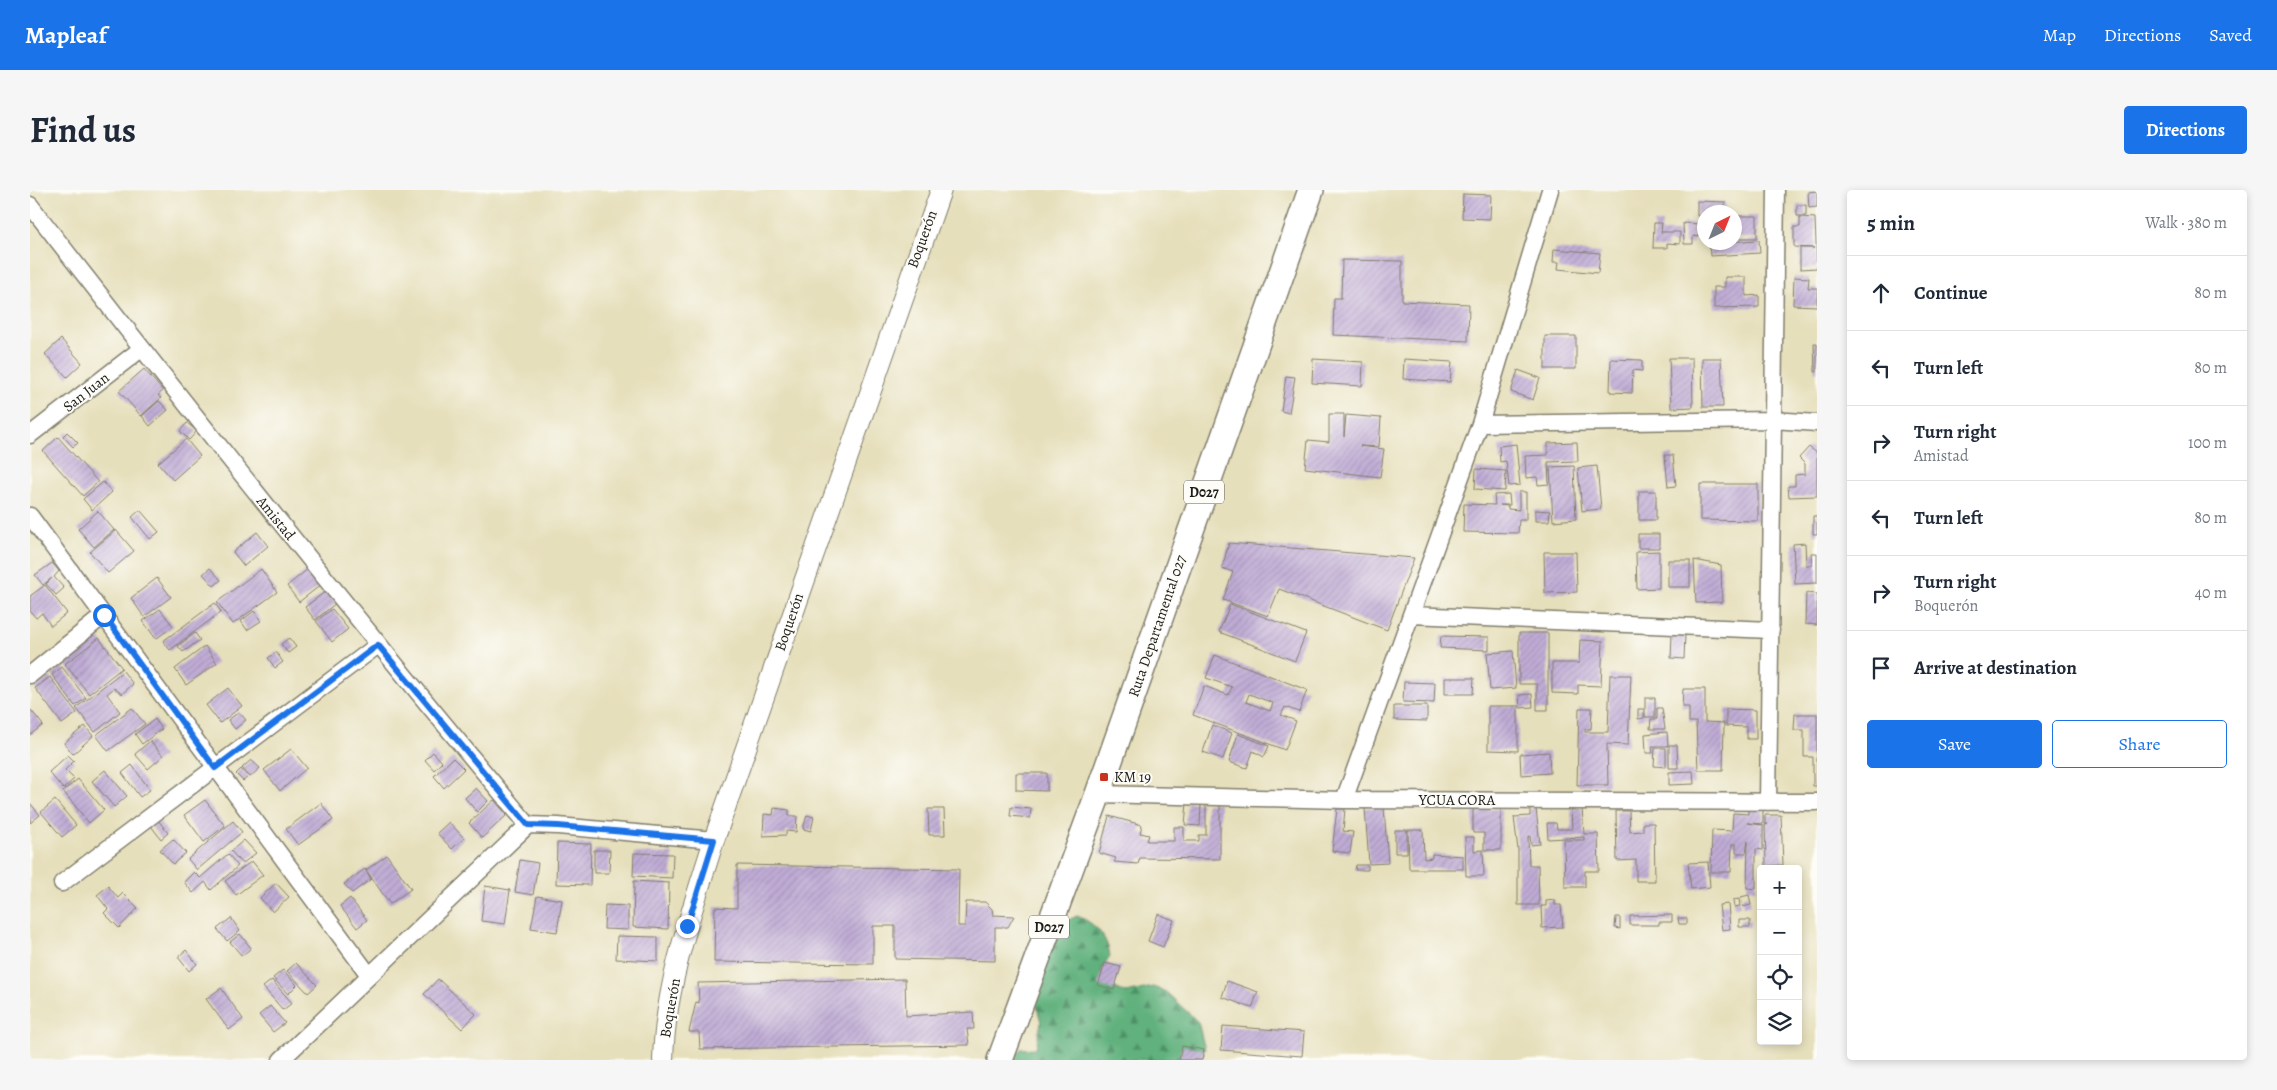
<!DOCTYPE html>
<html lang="en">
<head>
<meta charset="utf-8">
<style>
  :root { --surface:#fff; --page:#f6f6f7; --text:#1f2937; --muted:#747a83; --line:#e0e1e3; --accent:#1a73e8 }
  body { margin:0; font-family:Alegreya,serif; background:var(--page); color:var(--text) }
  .controls { position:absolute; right:15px; bottom:15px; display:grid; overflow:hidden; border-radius:5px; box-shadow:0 2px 8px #0003 }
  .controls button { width:45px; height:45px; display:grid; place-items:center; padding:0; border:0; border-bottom:1px solid var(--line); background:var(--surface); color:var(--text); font:25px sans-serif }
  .compass { position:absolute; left:1667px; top:15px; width:45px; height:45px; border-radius:50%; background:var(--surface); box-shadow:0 2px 8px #0003; rotate:43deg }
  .stop { position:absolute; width:15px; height:15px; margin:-11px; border:4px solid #1a73e8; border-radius:50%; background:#fff }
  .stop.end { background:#1a73e8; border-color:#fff; box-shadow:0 1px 5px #0008 }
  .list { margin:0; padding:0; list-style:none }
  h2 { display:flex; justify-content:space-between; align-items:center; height:65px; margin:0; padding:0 20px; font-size:21px }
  h2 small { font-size:16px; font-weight:400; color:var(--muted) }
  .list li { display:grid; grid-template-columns:32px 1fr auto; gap:15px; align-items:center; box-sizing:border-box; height:75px; padding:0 20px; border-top:1px solid var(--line) }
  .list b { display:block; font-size:19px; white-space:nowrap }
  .list p { margin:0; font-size:16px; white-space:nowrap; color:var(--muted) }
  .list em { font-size:16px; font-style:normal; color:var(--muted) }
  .actions { display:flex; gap:10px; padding:15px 20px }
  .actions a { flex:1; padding:11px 0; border:1px solid var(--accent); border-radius:5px; text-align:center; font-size:18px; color:var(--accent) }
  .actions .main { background:var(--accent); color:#fff }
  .icon { flex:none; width:28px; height:28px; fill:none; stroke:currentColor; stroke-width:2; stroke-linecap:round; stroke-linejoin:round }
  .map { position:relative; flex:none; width:1787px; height:870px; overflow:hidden; border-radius:5px }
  header { display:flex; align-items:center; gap:30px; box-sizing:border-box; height:70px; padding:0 25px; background:var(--accent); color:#fff }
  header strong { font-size:24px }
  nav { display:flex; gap:28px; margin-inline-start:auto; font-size:18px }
  .intro { display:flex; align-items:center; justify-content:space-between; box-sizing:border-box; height:120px; padding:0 30px }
  h1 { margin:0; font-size:35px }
  .button { padding:12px 22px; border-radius:5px; background:var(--accent); color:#fff; font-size:18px; font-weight:700 }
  main { display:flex; gap:30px; padding:0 30px }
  aside { flex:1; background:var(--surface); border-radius:5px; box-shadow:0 2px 8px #0003 }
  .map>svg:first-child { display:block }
  .forest { fill:url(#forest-firs); stroke:#3e664c }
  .building { fill:url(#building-hatch); fill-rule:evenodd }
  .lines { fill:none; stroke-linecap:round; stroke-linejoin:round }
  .minor-casing { stroke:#817e6c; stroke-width:19 }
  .tertiary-casing { stroke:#817e6c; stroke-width:22 }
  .primary-casing { stroke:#817e6c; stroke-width:28 }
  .minor { stroke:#fff; stroke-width:16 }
  .tertiary { stroke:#fff; stroke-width:20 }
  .primary { stroke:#fff; stroke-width:25 }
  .route { stroke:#1a73e8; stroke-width:6 }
  .poi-dot { fill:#c8321e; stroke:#fdfcf7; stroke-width:2 }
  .labels { text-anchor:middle; stroke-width:4; stroke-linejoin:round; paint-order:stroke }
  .shield { fill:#fdfcf7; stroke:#605f5e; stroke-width:1 }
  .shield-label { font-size:14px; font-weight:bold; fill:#1c1c1c }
  .street-label { font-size:15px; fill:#1c1c1c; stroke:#fdfcf7 }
  .poi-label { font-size:15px; fill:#1c1c1c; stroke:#fdfcf7; text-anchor:start }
</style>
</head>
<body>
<header>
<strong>Mapleaf</strong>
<nav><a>Map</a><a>Directions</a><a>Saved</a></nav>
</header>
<div class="intro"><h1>Find us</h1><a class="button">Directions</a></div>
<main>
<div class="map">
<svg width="1787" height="870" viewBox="0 0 1787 870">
  <defs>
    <pattern id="forest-firs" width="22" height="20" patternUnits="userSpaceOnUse" patternTransform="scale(1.25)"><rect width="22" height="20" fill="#60b17d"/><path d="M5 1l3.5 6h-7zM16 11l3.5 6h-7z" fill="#4e8f66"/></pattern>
    <pattern id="building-hatch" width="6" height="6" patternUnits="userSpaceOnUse" patternTransform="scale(1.25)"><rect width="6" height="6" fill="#c0acd5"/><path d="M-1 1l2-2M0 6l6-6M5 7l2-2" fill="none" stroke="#a493b6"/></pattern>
  </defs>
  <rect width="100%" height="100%" fill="#fdfcf7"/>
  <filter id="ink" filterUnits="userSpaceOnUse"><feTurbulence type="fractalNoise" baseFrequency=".02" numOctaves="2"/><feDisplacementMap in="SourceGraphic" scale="10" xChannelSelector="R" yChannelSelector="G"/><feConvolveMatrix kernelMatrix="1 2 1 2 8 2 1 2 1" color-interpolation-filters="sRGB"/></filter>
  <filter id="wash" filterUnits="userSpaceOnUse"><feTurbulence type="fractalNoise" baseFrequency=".0096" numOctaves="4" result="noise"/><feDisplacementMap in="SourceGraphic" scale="20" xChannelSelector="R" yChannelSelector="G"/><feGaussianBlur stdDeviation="1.12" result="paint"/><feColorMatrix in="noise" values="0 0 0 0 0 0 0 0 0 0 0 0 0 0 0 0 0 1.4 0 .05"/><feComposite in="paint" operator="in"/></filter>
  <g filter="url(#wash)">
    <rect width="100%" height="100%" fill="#e6dfbb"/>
    <!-- forest -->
    <path class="forest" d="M1047,726C1066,733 1078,748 1080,767L1072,778L1071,792L1096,803L1123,797L1136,802L1168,832L1175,860L1154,870H980L991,859L1006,858L1011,832L1004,806L1024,742L1034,732Z"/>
    <g id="blocks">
      <!-- building -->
      <path class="building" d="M1787,1V17L1779,18L1778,2Z
        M1433,4L1461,5L1460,29L1432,28Z
        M1667,11L1695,12V22H1674V26H1667Z
        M1767,15H1776V26H1767Z
        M1704,26H1727V48H1704Z
        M1770,27L1785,28L1787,78L1770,79V58H1784L1764,57V37H1770Z
        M1624,33H1632L1631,42H1650V54L1637,53V58H1623Z
        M1653,33L1670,34L1669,47L1663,46V54H1654Z
        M1729,50L1730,63L1680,66L1679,53Z
        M1524,59L1570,63L1568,83L1528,79L1529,72H1523Z
        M1312,70L1372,71V111L1439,114L1438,151L1303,145L1304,108H1311Z
        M1695,87H1716V106L1729,105V117L1684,118V97H1695Z
        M1764,87L1779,88L1778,98H1787V116L1763,115Z
        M1515,146H1546V179H1515Z
        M31,149L52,173L37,187L15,164Z
        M1784,153H1787V182H1785Z
        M1639,168H1662L1663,217L1641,218Z
        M1672,168H1691L1693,217H1673Z
        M1283,169L1333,172L1332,196L1282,193Z
        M1374,169L1422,172L1420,192L1373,189Z
        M1581,169L1612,170V181L1603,180L1602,203L1580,202Z
        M114,179L133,201L128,205L131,208L111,226L89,201Z
        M1488,180L1510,188L1503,210L1481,202Z
        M1256,186L1265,187L1259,223L1251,221Z
        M129,211L138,220L120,236L112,226Z
        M1299,224H1314V247L1316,225L1351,228L1349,257L1330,256L1354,259L1350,287L1275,278L1278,250L1299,252Z
        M157,233L167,241L159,250L150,241Z
        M37,242L48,253L43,257L33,246Z
        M28,247L68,292L53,306L13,261Z
        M156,249L170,266L143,290L128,273Z
        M1547,252L1548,271L1518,272L1519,294L1508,295L1507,287L1496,288L1495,266L1518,265V253Z
        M1486,254L1490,295L1479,296L1476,271L1470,272L1469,256Z
        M1779,257L1787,263V306L1759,307L1758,296H1765V285L1775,284V274L1769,268Z
        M1635,265H1643L1646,296L1638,297Z
        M1544,276L1546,329L1523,331L1520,277Z
        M1567,276L1571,319L1552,321L1548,278Z
        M1446,279L1476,281L1475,301L1445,299Z
        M73,292L82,302L62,320L53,309Z
        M1670,294H1728V331L1670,330Z
        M1609,301H1626V330H1609Z
        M1489,302H1496V330H1489L1488,343L1433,342L1434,314L1465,315L1464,305L1479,304L1480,315H1470L1478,316V319L1489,320Z
        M110,320L129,342L120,349L102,327Z
        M1505,320L1520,321L1519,331H1505Z
        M68,321L84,340L64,357L48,339Z
        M1783,326H1787V344H1783Z
        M86,340L104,361L78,383L60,362Z
        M227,342L238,356L214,376L203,362Z
        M1608,344H1629V358H1608Z
        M1199,353L1384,368L1357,440L1249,399L1238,426L1193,410L1203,382L1192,378Z
        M1775,353L1776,375H1782L1781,363H1787V393L1765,394L1763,354Z
        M1629,361V398L1607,399L1606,362Z
        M1514,362H1546L1547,402L1515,403Z
        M1638,370H1660V397H1638Z
        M1664,370L1691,375L1692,412L1666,413Z
        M22,373L29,381L24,387L34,398L26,405L16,394L22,388L13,395L5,385Z
        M180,378L191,390L184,396L173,384Z
        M279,378L292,394L269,412L257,396Z
        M231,379L247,402L203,434L187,412Z
        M127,388L141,407L114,427L101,408Z
        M15,395L37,423L21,436L12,423L6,428L0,421V406Z
        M296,401L306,413L285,430L275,417Z
        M1776,403L1787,404V435L1775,434Z
        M185,413L191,422L140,460L133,451Z
        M1200,414L1276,443L1265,471L1189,442Z
        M130,419L143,436L126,449L113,431Z
        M302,419L318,439L302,452L286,431Z
        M224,421L231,431L217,440L211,431Z
        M165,443L170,450L153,462L148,456Z
        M1489,443H1518V520H1507V494H1489Z
        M1642,444H1655L1654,469L1641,468Z
        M1411,446L1459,447V460L1410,458Z
        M69,448L92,478L59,504L35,474Z
        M259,448L266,457L258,463L251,454Z
        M1550,450L1573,451L1571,496L1548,495V504L1522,503V473H1549Z
        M175,456L187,473L156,495L145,479Z
        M1483,461L1486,498L1460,500L1457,463Z
        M246,462L253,472L245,478L238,468Z
        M1185,465L1277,500L1269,522L1255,517L1251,525L1266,531L1255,560L1163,525L1174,496L1198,505L1202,497L1176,488ZM1219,504L1243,513L1240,521L1216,512Z
        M32,477L56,508L45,516L22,485Z
        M93,481L103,494L92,504L84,498L77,504L90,522L65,542L46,518Z
        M1580,485H1601L1598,555L1577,554L1578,595H1547L1549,518H1562L1561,539H1555V542H1578Z
        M20,487L47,523L32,534L5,498Z
        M1415,488H1444L1443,504H1415Z
        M1374,492L1405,493L1404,513L1373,512Z
        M198,498L212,516L190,533L176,515Z
        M1653,499H1675V532L1694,533L1693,580H1668L1666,532H1659V517H1652Z
        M1502,504L1503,517L1490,518L1489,505Z
        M1615,508H1625V527H1615Z
        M1364,516H1397V531L1364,530Z
        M1458,516H1488V561L1458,560Z
        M102,518L115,534L78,561L66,545Z
        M1627,518H1632L1635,539H1620L1621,529H1627Z
        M0,519L13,535L0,545Z
        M1608,519H1614V528L1608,529Z
        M1696,519L1726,520V549H1717V537L1696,536Z
        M209,522L216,530L205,539L198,530Z
        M1765,524H1787V596H1783V567H1774V540H1764Z
        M125,529L132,539L112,554L105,544Z
        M1182,535L1202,543L1193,569L1173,562Z
        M55,536L63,546L43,564L34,553Z
        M1637,542L1638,556H1622L1623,563H1616L1615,544Z
        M1208,544L1239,556L1234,567L1223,561L1217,578L1199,572Z
        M120,551L133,566L118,579L105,564Z
        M1639,555H1647L1648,578H1639Z
        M1625,558H1636V577L1624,576Z
        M261,559L277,578L250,601L234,580Z
        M403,562L412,572L404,580L395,570Z
        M1519,562L1520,583L1491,585L1490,564Z
        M38,565L44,571L35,580L44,589L33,599L19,582Z
        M423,568L434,579L414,598L404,586Z
        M221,570L230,578L220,587L212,578Z
        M102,575L120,600L110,607L92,583Z
        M211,579L218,587L213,591L206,584Z
        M75,580L97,606L84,617L62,591Z
        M1663,581L1664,594L1639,595V582Z
        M986,583H1017V601L986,600Z
        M48,589L74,620L59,633L33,601Z
        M446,598L458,611L447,622L435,608Z
        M25,610L46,635L32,647L11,622Z
        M175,610L195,636L174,652L154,625Z
        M464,610L477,625L452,648L439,633Z
        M1157,612L1171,613L1170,636L1155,635Z
        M0,613L10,625L0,633Z
        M291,613L303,630L268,655L256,639Z
        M1176,613H1190V669L1110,668L1108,674L1084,672L1086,668L1069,663L1079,626L1112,635L1110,643L1119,645L1117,651H1144V637H1154V651H1169V645H1176Z
        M981,617L1001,619L1000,628L980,626Z
        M1354,617L1358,673L1339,674L1335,618Z
        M744,618L759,620V626H767L766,642L756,641V645L733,646L734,624L743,625Z
        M1552,618L1554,644H1568L1569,681H1555V697H1535L1534,650H1554V647L1518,649L1517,633H1526L1527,639H1542L1541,619Z
        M898,619H914L915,645H899Z
        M1307,619H1315L1313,641L1323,642L1320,663L1302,661Z
        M1443,619H1471V660H1454V643H1443Z
        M1500,619H1506L1510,654L1501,655L1500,646H1498L1499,675H1508L1509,715H1488V660L1484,627L1500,626Z
        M1718,619H1733V634L1717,633L1733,635V660L1726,659V699L1717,698L1718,651L1716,663H1706V654H1702L1701,682H1681L1682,640L1702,641L1703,623L1718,624Z
        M1586,621H1599L1600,642L1613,641V633H1624L1625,691H1606V670L1587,671Z
        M777,625L784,627L781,641L773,639Z
        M1735,625H1751L1753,675L1736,676L1735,635L1738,634H1735Z
        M128,630L138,643L131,649L121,636Z
        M203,631L212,642L167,680L158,669Z
        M419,632L434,648L422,659L407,643Z
        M1365,640H1377V663H1365Z
        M1378,640H1393L1394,669L1402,668V664L1433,666V679H1379Z
        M1435,647H1444V661L1453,660L1454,686H1436Z
        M143,649L156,663L143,674L130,660Z
        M214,650L226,663L212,674L201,661Z
        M527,653L561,654L560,695L526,694Z
        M564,660H580L579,683H564Z
        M604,663L643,664L642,688L603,686Z
        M198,664L208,676L181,700L175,692L163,703L154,692L164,682L170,688Z
        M357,665L381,699L360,714L336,680Z
        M490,670L508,673L503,705L485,702Z
        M222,671L233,685L206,705L195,691Z
        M1678,672L1680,697L1661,699L1658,673Z
        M707,675L929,679L928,736H935L936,712H955L962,719L963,725L984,726L978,737H965V771L865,769V736H843V774L684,772L685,717L707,718Z
        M1326,675H1338V680H1325Z
        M335,679L341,689L322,703L314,694Z
        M604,691L639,693L638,739L603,737Z
        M246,693L259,707L243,722L230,708Z
        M78,696L88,708L93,703L108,718L89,738L74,723L78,719L67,705Z
        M455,696L480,700L475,734L451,731Z
        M1719,705L1721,715L1713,717L1711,707Z
        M507,706L532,710L527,742L501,738Z
        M320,708L337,730L327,738L310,716Z
        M1709,709L1710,716L1704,717L1703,710Z
        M1525,710V715H1531L1533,737L1512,738L1511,716H1516V711Z
        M1698,714L1700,739L1692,740L1689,715Z
        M575,715L598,716V740L574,739Z
        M1128,724L1144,730L1133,757L1118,751Z
        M1642,725V732H1629V735H1600V726Z
        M1586,727H1590V739L1585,738Z
        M201,728L210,741L197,751L187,739Z
        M1648,728H1657V734H1649Z
        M1709,730H1720V737H1709Z
        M210,744L221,758L212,766L200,752Z
        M587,746L628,747V771L586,769Z
        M156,760L167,774L159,781L148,767Z
        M266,773L287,795L278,803L257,781Z
        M1075,773L1091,777L1084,800L1068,795Z
        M253,780L267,795L258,804L243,788Z
        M408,789L446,824L432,839L394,804Z
        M875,789L876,826L943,822L944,839H937L939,855L670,859L669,842H659L666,812L669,813L668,793Z
        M242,790L262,813L253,820L233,797Z
        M1197,791L1228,802L1222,818L1192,807Z
        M191,798L213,829L199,840L176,809Z
        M240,816L255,833L243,842L229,825Z
        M1193,836L1274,842L1272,866L1191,860Z
        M1152,856L1174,860L1172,870H1149Z"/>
    </g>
  </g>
  <g filter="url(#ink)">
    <use href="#blocks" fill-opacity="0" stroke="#817e6c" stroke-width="1"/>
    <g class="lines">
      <defs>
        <path id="minor" d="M0,15C163,225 328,432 498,635
          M1450,234L1743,230L1787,233
          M0,245L111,159
          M0,326L339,785
          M1381,425L1741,440
          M0,485L74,425
          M1068,604L1314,610L1787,612
          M1314,610L1450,234L1520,0
          M1738,612L1746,0
          M32,693L348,455
          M251,870L498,635L528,636L684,650"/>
        <path id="tertiary" d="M633,870C635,795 662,721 684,650L911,0"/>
        <path id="primary" d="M970,870L1068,604L1281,0"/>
      </defs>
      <!-- minor casing -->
      <use href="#minor" class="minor-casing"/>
      <!-- tertiary casing -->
      <use href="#tertiary" class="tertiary-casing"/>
      <!-- primary casing -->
      <use href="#primary" class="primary-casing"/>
      <!-- minor -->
      <use href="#minor" class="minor"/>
      <!-- tertiary -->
      <use href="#tertiary" class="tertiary"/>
      <!-- primary -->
      <use href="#primary" class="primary"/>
    </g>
  </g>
  <g class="lines" filter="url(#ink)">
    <!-- route -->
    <path class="route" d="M74,425L185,578L348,455L498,635L528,636L684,650L657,736"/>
  </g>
  <!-- markers -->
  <rect class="poi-dot" x="1069" y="582" width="10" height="10" rx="2.5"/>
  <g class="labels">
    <!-- shield labels -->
    <g class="shield">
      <rect x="1154" y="290.5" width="40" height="23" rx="4"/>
      <rect x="999" y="725.5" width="40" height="23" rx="4"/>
    </g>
    <g class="shield-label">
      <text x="1174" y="307">D027</text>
      <text x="1019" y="742">D027</text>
    </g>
    <!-- street labels -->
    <g class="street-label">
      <text transform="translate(892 49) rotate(-70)" y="5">Boquerón</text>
      <text transform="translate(56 202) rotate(-38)" y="5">San Juan</text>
      <text transform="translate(246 328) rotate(51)" y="5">Amistad</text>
      <text transform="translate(759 432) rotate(-71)" y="5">Boquerón</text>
      <text transform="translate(1127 436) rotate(-71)" y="5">Ruta Departamental 027</text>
      <text x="1427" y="615">YCUA CORA</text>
      <text transform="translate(640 818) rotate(-80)" y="5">Boquerón</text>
    </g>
    <!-- poi labels -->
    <g class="poi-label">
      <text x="1084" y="592">KM 19</text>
    </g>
  </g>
</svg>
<div class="controls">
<button>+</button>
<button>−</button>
<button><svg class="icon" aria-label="locate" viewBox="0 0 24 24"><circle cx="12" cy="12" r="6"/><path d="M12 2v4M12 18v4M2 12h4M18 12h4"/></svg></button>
<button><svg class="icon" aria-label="layers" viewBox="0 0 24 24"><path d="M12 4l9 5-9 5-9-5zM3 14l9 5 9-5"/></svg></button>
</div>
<svg class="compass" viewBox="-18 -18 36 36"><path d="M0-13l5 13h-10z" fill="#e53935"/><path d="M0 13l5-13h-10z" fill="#747a83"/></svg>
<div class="stop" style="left:74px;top:425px"></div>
<div class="stop end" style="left:657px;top:736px"></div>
</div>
<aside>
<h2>5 min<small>Walk · 380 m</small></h2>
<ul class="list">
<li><svg class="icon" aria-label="ahead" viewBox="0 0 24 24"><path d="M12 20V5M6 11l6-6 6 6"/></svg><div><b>Continue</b></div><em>80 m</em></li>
<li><svg class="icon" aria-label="left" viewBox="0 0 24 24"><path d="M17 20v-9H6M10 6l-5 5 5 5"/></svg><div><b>Turn left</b></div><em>80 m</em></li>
<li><svg class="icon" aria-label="right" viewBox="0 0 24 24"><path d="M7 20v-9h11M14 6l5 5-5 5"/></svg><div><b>Turn right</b><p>Amistad</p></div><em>100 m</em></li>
<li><svg class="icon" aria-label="left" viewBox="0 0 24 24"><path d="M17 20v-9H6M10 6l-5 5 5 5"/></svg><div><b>Turn left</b></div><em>80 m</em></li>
<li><svg class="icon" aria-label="right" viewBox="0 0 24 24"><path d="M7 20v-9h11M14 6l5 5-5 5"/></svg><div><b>Turn right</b><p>Boquerón</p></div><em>40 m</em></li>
<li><svg class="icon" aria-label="arrive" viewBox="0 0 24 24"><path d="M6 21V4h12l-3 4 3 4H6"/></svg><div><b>Arrive at destination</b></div></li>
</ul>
<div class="actions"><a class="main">Save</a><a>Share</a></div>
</aside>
</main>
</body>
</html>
